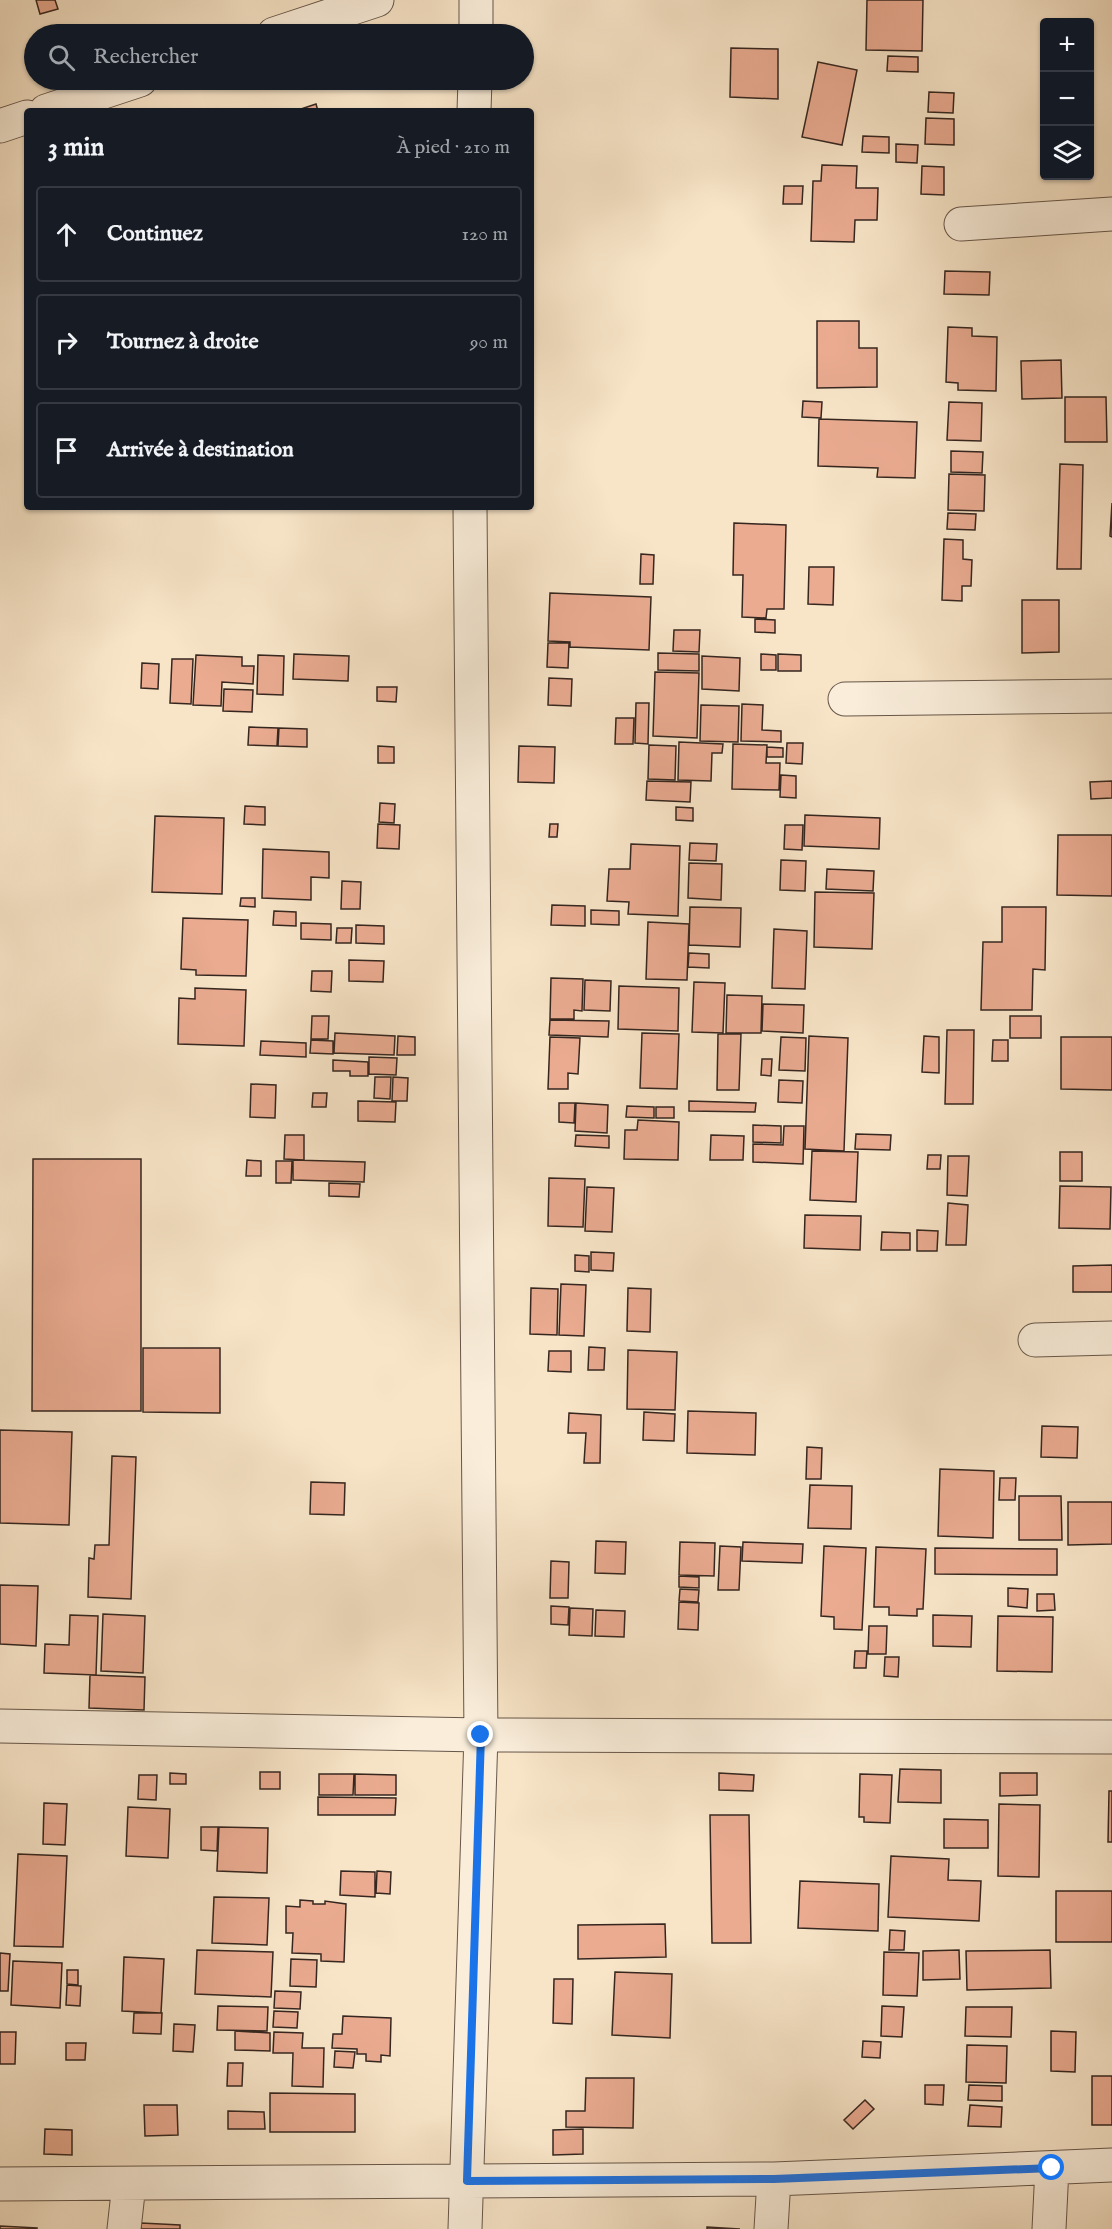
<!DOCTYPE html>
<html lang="fr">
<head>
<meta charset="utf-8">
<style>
  :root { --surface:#171b24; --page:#20242c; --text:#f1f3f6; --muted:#9ea1a6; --line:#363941 }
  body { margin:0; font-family:"IM FELL English",serif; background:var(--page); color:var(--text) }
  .controls { position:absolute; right:18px; top:18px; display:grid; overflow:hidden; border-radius:6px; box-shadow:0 2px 4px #0004 }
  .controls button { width:54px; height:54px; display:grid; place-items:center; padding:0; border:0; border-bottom:2px solid var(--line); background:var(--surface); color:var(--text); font:30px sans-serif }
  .stop { position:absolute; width:18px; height:18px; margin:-14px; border:4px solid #1a73e8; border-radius:50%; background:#fff }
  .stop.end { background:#1a73e8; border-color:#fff; box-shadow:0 2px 6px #0008 }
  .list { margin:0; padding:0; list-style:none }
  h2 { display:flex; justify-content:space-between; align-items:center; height:78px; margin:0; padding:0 24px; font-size:26px }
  h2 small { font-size:20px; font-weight:400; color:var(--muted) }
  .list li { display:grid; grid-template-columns:39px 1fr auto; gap:18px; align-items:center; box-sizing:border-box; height:96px; margin:0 12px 12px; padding:0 12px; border:2px solid var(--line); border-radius:6px }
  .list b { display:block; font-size:22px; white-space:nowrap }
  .list em { font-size:20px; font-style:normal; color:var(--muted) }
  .icon { flex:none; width:33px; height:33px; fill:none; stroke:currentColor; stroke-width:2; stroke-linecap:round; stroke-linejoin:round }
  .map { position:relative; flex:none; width:1112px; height:2229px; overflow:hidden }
  .search { position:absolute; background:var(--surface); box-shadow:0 2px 4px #0004; left:24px; top:24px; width:510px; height:66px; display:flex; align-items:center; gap:15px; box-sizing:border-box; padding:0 21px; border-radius:33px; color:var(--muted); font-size:22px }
  .panel { position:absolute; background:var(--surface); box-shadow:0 2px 4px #0004; left:24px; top:108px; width:510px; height:402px; border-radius:6px }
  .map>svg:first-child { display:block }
  .building { fill:#eaab91; stroke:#35261f; stroke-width:1.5 }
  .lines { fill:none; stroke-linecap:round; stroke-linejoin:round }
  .minor-casing { stroke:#665649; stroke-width:35 }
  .minor { stroke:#faeedb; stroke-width:33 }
  .route { stroke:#1a73e8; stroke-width:8 }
</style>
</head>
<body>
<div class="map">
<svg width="1112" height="2229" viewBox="0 0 1112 2229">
  <rect width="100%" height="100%" fill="#f8e5c8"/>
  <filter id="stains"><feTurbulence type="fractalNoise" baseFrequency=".00333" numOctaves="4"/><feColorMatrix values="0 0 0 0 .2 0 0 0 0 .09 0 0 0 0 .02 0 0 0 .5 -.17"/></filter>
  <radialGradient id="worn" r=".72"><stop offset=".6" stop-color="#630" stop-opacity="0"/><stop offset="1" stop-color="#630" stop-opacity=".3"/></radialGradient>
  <!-- building -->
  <path class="building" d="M36,0H55L58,9L40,14Z
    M867,0H923L922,51L866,50Z
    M731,48L778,49V99L730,97Z
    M888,56L918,57V72L887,71Z
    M818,62L857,70L842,145L802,137Z
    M929,92L954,93L953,113L928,112Z
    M316,104L318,111H295Z
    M926,118L954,119V145L925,144Z
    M863,136L889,137V153L862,152Z
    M896,144L918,145L917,163L896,162Z
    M822,165L857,166L856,188H878L877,220H855L854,242L811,241L813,181H821Z
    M922,166L944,167V195L921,194Z
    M784,186H803L802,204H783Z
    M945,271L990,272L989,295L944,294Z
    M817,321H859V348H877V387L817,388Z
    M948,327L972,328V336L997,337L996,391L958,390V383L946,382Z
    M1061,360L1062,398L1022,399L1021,361Z
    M1065,397H1106L1107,442H1065Z
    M803,401L822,402L821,418L802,417Z
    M949,402L982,403L981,441L947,440Z
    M819,419L917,422L915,478L877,477L878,468L818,466Z
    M951,451L983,452L982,473L951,472Z
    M1060,464L1083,465L1081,569H1057Z
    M949,474L985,475L984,511L948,510Z
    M1112,503V537L1110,536Z
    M948,513L976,514L975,530L947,529Z
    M734,523L786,525L784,609H767L766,618L742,617L743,575H733Z
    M944,539L963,540V559L972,560L971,586H962V601L942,600Z
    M641,554L654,555L653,584H640Z
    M809,567H834L833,605L808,604Z
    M550,593L651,597L649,650L570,647V642L548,641Z
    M1022,600H1059V652L1022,653Z
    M755,619L775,620V633L755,632Z
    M674,630H700L699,652L673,651Z
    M548,643H569L568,668L547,667Z
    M658,653L699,654V671L658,670Z
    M294,654L349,656L348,681L293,679Z
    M761,654L776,655V670H761Z
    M778,654L801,655V671H778Z
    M196,655L242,657V666H254L253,684L222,682L221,706L193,705Z
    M258,655L284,656L283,695L257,694Z
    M702,656L740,658L739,691L702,689Z
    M172,659H193L191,704L170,703Z
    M142,663L159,664L158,689L141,688Z
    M655,672L699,673L697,738L653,736Z
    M549,678L572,679L571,706L548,705Z
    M377,687H397L396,702L377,701Z
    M224,689L253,690L252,712L223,711Z
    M636,703H649L648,744L635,743Z
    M742,704L763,705L762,730L781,731V742L741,741Z
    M701,705L739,706L738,742L700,741Z
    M616,718H634L633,744H615Z
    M249,727L278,728L277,746L248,745Z
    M279,728L307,729V747L278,746Z
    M679,742L723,744L722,753H712L711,781L678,780Z
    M787,743H803L802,764L786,763Z
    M733,744L767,745L766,763H780L779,790L732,789Z
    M649,745L676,746L675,780L648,779Z
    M378,746L394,747V763H378Z
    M519,746L555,747L554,783L518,782Z
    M767,747L783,748V757H767Z
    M781,775L796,776V798L780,797Z
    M647,781L691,782L690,802L646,800Z
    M1112,781V798L1091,799L1090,782Z
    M380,803L395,804L394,823L379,822Z
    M245,806L265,807V825L244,824Z
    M676,807L693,808V821L676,820Z
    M805,815L880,818L879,849L804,846Z
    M155,816L224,818L222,894L152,892Z
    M378,824L400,825L399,849L377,848Z
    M550,824H558L557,837H549Z
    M785,825H803L802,850L784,849Z
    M1058,835H1112V896L1057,895Z
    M690,843L717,844L716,861L689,860Z
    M631,844L680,846L678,916L628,914L629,902L607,901L609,869H630Z
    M263,849L329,852V878L311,877V900L262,898Z
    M781,860L806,861L805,891L780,890Z
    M689,863L722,864L721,900L688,898Z
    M827,869L874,871L873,891L826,889Z
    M342,881L361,882L360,909H341Z
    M815,892L874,893L872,949L814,947Z
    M241,898H255V907L240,906Z
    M552,905L585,906V926L551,925Z
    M690,907L741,908L740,947L689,945Z
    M1002,907H1046L1045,970L1033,969L1032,1010H981L983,942H1002Z
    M591,910L619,911V925L591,924Z
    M274,911L296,912V926L273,925Z
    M183,918L248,920L246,976L196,975V970L181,969Z
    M648,922L689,924L687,980L646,979Z
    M301,923L331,924V940L301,939Z
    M356,925L384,926V944L356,943Z
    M337,928H352L351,943H336Z
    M774,929L807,931L805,989L772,988Z
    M689,953L709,954V968L688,967Z
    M349,960L384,961L383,982L349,981Z
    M312,971H332L331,992L311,991Z
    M551,978L583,979L582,1011L574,1010V1019H550Z
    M585,980L611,981L610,1011L584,1010Z
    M694,982L725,983L723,1033L692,1032Z
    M619,986L679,988L678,1031L618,1029Z
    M195,988L246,990L244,1046L178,1044L179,998L195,999Z
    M727,995L762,996L761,1033H726Z
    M763,1004L804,1005L803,1033L762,1031Z
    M312,1016H329L328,1039H311Z
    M1010,1016H1041V1038H1010Z
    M550,1020L609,1021L608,1037L549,1035Z
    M947,1030H974L973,1104H945Z
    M335,1033L395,1036L394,1055L334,1053Z
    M642,1033L679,1034L677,1089L640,1088Z
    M718,1034H741L739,1090H717Z
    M398,1036L415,1037V1055H397Z
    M809,1036L848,1038L844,1151L805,1149Z
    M924,1036L939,1037V1073L922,1072Z
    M550,1037L580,1038L578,1074L568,1073V1089H548Z
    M781,1037L806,1038L805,1071L779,1070Z
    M1061,1037H1112V1090L1061,1089Z
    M311,1040L333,1041V1054L310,1053Z
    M993,1040H1008V1061H992Z
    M261,1041L306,1043V1057L260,1055Z
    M369,1057L397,1058L396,1075L369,1074Z
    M762,1059H772L771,1076L761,1075Z
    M333,1060L368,1062V1076H350V1071H333Z
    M375,1077H391L390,1099L374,1098Z
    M393,1077L408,1078L407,1101H392Z
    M779,1080L803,1081L802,1103L778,1102Z
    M251,1084L276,1085L275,1118L250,1117Z
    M313,1093H327L326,1107H312Z
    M358,1101L396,1102L395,1122L358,1121Z
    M689,1101L756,1103L755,1112L689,1111Z
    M559,1103H575L574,1123L559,1122Z
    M576,1103L608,1105L607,1133L575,1131Z
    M627,1106L654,1107V1118L626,1117Z
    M656,1107H674V1118H656Z
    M638,1120L679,1122L678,1160L624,1159L625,1130H637Z
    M753,1125L781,1126V1143L753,1142Z
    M784,1126H804L803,1164L753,1162V1144L783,1145Z
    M856,1134L891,1135L890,1150L855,1149Z
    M285,1135H304V1160L284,1159Z
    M576,1135L609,1136V1148L575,1146Z
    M711,1135L744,1136L743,1160H710Z
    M812,1151L858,1152L856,1202L810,1200Z
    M1060,1152H1082V1181H1060Z
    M928,1155H941L940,1169H927Z
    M948,1156H969L967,1196L947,1195Z
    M33,1159H141V1411H32Z
    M247,1160L261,1161V1176H246Z
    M293,1160L365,1162L364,1182L293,1180Z
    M276,1161H292L291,1183H276Z
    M549,1178L585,1179L583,1227L548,1226Z
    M329,1183L360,1184L359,1197L329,1196Z
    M1060,1186L1111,1187L1110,1229L1059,1228Z
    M587,1187L614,1188L612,1232L585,1231Z
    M948,1203L968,1205L966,1245H946Z
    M805,1215L861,1216L860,1250L804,1248Z
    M917,1230L938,1231L937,1251H917Z
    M882,1232L910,1233V1250H881Z
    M591,1252L614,1253L613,1271L591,1270Z
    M575,1255L589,1256V1272L575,1271Z
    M1112,1265V1292H1073V1266Z
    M561,1284L586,1285L584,1336L559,1335Z
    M531,1288L558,1289L557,1335L530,1334Z
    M628,1288L651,1289L650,1332L627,1331Z
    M589,1347L605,1348L604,1370H588Z
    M143,1348H220V1413L143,1412Z
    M628,1350L677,1352L675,1410L627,1409Z
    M549,1351H571V1372L548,1371Z
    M688,1411L756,1413L755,1455L687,1453Z
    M644,1412L675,1414L674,1441L643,1440Z
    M569,1413L601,1415L600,1463H584L586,1433H568Z
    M1042,1426L1078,1427L1077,1458L1041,1457Z
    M0,1430L72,1432L69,1525L0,1523Z
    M807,1447L822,1448L821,1479H806Z
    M112,1456L136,1457L131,1599L88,1597L89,1558L94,1559L95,1545H109Z
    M940,1469L994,1471L993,1538L938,1536Z
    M1000,1478H1016L1015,1500H999Z
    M311,1482L345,1483L344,1515L310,1514Z
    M810,1485L852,1486L851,1529L808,1528Z
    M1019,1496H1061L1062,1540H1019Z
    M1068,1502H1112V1544L1068,1545Z
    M596,1541L626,1542L625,1574L595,1573Z
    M680,1542L715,1543L714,1576L679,1575Z
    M743,1542L803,1544L802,1563L742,1561Z
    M720,1546L741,1547L739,1590H718Z
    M824,1546L866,1548L862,1630L834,1629V1617L821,1616Z
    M876,1547L926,1549L923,1609H917V1616L889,1615V1607H874Z
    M935,1548L1057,1549V1575L935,1574Z
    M551,1561L569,1562L568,1598H550Z
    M679,1576L699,1577V1588L679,1587Z
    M0,1585L38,1586L36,1646L0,1644Z
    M1008,1588L1028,1589L1027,1608L1008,1606Z
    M680,1589L699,1590L698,1602L679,1601Z
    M1037,1594H1054L1055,1610L1037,1611Z
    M679,1602L699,1603L698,1630L678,1629Z
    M551,1606L569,1607L568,1625L551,1624Z
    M570,1608L593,1609L592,1636L569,1635Z
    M596,1610L625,1611L624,1637L595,1636Z
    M103,1614L145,1616L143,1673L101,1671Z
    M70,1615L98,1616L96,1675L44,1673L45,1644L69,1645Z
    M933,1615L972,1616L971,1647L933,1646Z
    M998,1616L1053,1617L1052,1672L997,1671Z
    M869,1626H887L886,1654H868Z
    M855,1651H867L866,1668H854Z
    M885,1657H899L898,1677L884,1676Z
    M90,1675L145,1677L144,1710L89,1708Z
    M900,1769L941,1770V1803L898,1802Z
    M260,1772H280V1789H260Z
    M170,1773L186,1774V1784H170Z
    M719,1773L754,1775L753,1791L719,1790Z
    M1000,1773H1037V1795L1000,1796Z
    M319,1774H354L353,1795H319Z
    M355,1774L396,1775V1795H355Z
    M860,1774L892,1775L890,1823L864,1822V1817H859Z
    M139,1775H157L156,1800L138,1799Z
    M1109,1791H1112V1842H1108Z
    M318,1797L396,1798L395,1815H318Z
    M44,1803L67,1804L65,1845L43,1844Z
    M999,1804L1040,1805L1039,1877L998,1876Z
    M128,1807L170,1809L168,1858L126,1856Z
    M710,1815H749L751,1943H712Z
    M944,1819L988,1820V1848H944Z
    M201,1827H218L217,1851L201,1850Z
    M219,1827L268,1828L267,1873L217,1871Z
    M18,1854L67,1856L63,1947L14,1946Z
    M891,1856L949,1859L948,1880L981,1881L979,1921L888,1917Z
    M341,1871L375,1872V1897L340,1895Z
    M377,1871L391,1872L390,1894L376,1893Z
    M800,1881L879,1884L878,1931L798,1928Z
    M1056,1891H1112V1942H1056Z
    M214,1897L269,1898L267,1945L212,1943Z
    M300,1900L313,1901V1904H325V1901L346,1904L344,1962L321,1961V1954L292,1953L293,1933H286V1906L300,1907Z
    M665,1924L666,1957L578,1959V1925Z
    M890,1930L905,1931L904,1950H889Z
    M197,1950L273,1952L271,1997L195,1994Z
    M959,1950L960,1979L923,1980V1951Z
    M1050,1950L1051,1988L967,1990L966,1951Z
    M884,1952L919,1953L917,1996L883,1995Z
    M0,1953L10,1954L8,1991H0Z
    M124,1957L164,1959L161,2013L122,2011Z
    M291,1959L317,1960L316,1987L290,1986Z
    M13,1961L62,1963L60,2008L11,2005Z
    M67,1970H78V1985L67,1984Z
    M615,1972L672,1974L670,2038L612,2035Z
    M554,1979H573L572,2024L553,2023Z
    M67,1985L81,1986L80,2006L66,2005Z
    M275,1991L301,1992L300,2009L274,2008Z
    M218,2006L268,2007L267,2031L217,2030Z
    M882,2006L904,2007L902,2037L881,2036Z
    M966,2007H1012L1011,2037L965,2036Z
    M274,2011L298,2012L297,2028L273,2027Z
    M134,2013H162L161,2034L133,2033Z
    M343,2016L391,2018L390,2056L381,2055V2062L366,2061V2054H357V2049L332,2048L333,2034H342Z
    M174,2024L195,2025L193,2052L173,2051Z
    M235,2031L270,2033V2051L235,2050Z
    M1051,2031L1076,2032L1075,2072L1051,2071Z
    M0,2032H16L15,2064H0Z
    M274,2032L303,2033L302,2048H324L323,2087L292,2086L293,2053H273Z
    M863,2041L881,2042L880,2058L862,2057Z
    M66,2043H86L85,2060H66Z
    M967,2045L1007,2046L1006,2083L966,2082Z
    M335,2051L355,2052L353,2068L334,2067Z
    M228,2063H243L242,2086H227Z
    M1092,2076H1112V2125H1092Z
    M586,2078H634L633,2128L566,2127V2111H585Z
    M925,2085H944L943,2105L925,2104Z
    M969,2085L1002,2086V2101L968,2100Z
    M270,2093L355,2094V2132H270Z
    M865,2100L874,2109L853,2129L844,2120Z
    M144,2105H177L178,2135L145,2136Z
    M970,2105L1002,2107L1001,2127L968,2126Z
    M228,2111L264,2112L265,2129H228Z
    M45,2129L72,2130V2155L44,2154Z
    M583,2129V2154L553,2155V2130Z
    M141,2223L180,2225V2229H141Z
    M0,2226L37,2228V2229H0Z
    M707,2227L740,2229H707Z"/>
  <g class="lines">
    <defs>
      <path id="minor" d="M274,34L377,0
        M476,34V0
        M46,111L140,80
        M474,111L475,80
        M0,126L27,117
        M961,224L1112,214
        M845,699L1112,696
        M1035,1340L1112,1338
        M0,1726L481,1735L1112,1737
        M0,2184L774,2179L1112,2165
        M124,2229L129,2184
        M465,2229L481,1735L470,507
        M771,2229L774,2179
        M1049,2229L1052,2168"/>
    </defs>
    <!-- minor casing -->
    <use href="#minor" class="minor-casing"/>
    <!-- minor -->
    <use href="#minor" class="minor"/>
  </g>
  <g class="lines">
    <!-- route -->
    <path class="route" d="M481,1735L467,2181L774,2179L1052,2168"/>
  </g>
  <rect width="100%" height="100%" filter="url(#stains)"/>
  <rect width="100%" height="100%" fill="url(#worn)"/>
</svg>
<div class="controls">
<button>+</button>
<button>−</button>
<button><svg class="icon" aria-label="layers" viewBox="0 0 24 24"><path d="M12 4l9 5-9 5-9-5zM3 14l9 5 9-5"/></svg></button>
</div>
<div class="stop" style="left:1052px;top:2168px"></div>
<div class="stop end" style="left:481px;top:1735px"></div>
<div class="search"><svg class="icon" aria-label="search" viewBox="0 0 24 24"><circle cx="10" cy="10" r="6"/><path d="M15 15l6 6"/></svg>Rechercher</div>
<section class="panel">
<h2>3 min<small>À pied · 210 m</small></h2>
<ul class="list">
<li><svg class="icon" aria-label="ahead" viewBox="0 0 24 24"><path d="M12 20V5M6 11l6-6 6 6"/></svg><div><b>Continuez</b></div><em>120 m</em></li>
<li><svg class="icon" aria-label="right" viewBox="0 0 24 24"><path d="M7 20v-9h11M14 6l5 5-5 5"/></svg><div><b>Tournez à droite</b></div><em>90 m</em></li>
<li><svg class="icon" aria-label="arrive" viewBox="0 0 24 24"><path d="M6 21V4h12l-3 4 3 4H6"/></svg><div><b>Arrivée à destination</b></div></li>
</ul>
</section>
</div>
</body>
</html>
